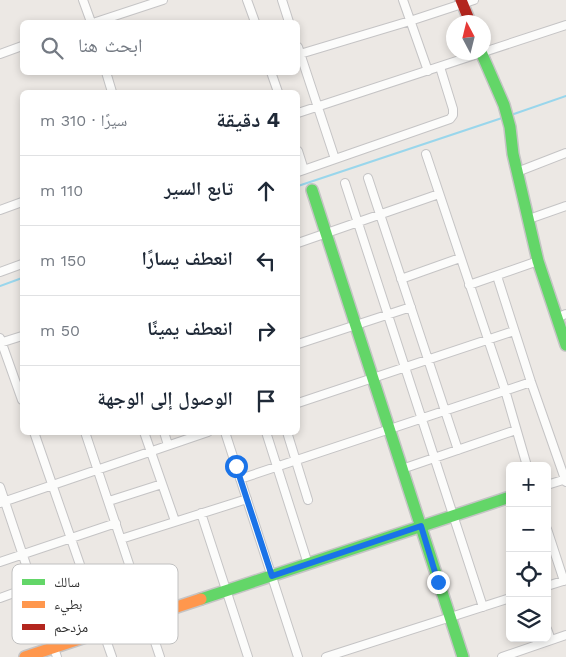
<!DOCTYPE html>
<html lang="ar">
<head>
<meta charset="utf-8">
<style>
  :root { --surface:#fff; --page:#f6f6f7; --text:#1f2937; --muted:#747a83; --line:#e0e1e3 }
  body { margin:0; font-family:"Work Sans","Noto Naskh Arabic",sans-serif; background:var(--page); color:var(--text); direction:rtl }
  .controls { position:absolute; right:15px; bottom:15px; display:grid; overflow:hidden; border-radius:8px; box-shadow:0 2px 8px #0003 }
  .controls button { width:45px; height:45px; display:grid; place-items:center; padding:0; border:0; border-bottom:1px solid var(--line); background:var(--surface); color:var(--text); font:25px sans-serif }
  .compass { position:absolute; left:446px; top:15px; width:45px; height:45px; border-radius:50%; background:var(--surface); box-shadow:0 2px 8px #0003; rotate:353deg }
  .stop { position:absolute; width:15px; height:15px; margin:-11px; border:4px solid #1a73e8; border-radius:50%; background:#fff }
  .stop.end { background:#1a73e8; border-color:#fff; box-shadow:0 1px 5px #0008 }
  .list { margin:0; padding:0; list-style:none }
  h2 { display:flex; justify-content:space-between; align-items:center; height:65px; margin:0; padding:0 20px; font-size:21px }
  h2 small { font-size:16px; font-weight:400; color:var(--muted) }
  .list li { display:grid; grid-template-columns:32px 1fr auto; gap:15px; align-items:center; box-sizing:border-box; height:70px; padding:0 20px; border-top:1px solid var(--line) }
  .list b { display:block; font-size:19px; white-space:nowrap }
  .list em { font-size:16px; font-style:normal; color:var(--muted) }
  .icon { flex:none; width:28px; height:28px; fill:none; stroke:currentColor; stroke-width:2; stroke-linecap:round; stroke-linejoin:round }
  .map { position:relative; flex:none; width:566px; height:657px; overflow:hidden; direction:ltr }
  .search { position:absolute; background:var(--surface); box-shadow:0 2px 8px #0003; left:20px; top:20px; width:280px; height:55px; display:flex; align-items:center; gap:12px; box-sizing:border-box; padding:0 18px; border-radius:8px; color:var(--muted); font-size:19px }
  .panel { position:absolute; background:var(--surface); box-shadow:0 2px 8px #0003; left:20px; top:90px; width:280px; height:345px; border-radius:8px; direction:rtl }
  .map>svg:first-child { display:block }
  .lines { fill:none; stroke-linecap:round; stroke-linejoin:round }
  .stream { stroke:#99d6ec; stroke-width:2 }
  .street-casing { stroke:#c5c4c5; stroke-width:10 }
  .fast-casing { stroke:#c5c4c5; stroke-width:14 }
  .slow-casing { stroke:#c5c4c5; stroke-width:14 }
  .jam-casing { stroke:#c5c4c5; stroke-width:14 }
  .street { stroke:#fcfcfb; stroke-width:8 }
  .fast { stroke:#63d668; stroke-width:11 }
  .slow { stroke:#ff974d; stroke-width:11 }
  .jam { stroke:#b3261e; stroke-width:11 }
  .route { stroke:#1a73e8; stroke-width:6 }
  .key { fill:#fff; stroke:#c0c0c0; stroke-width:1 }
  .key-label { font-size:14px; fill:#2e2e2e }
</style>
</head>
<body>
<div class="map">
<svg width="566" height="657" viewBox="0 0 566 657">
  <rect width="100%" height="100%" fill="#ece8e4"/>
  <g class="lines">
    <!-- stream -->
    <path class="stream" d="M511,115L566,96
      M298,186L502,118
      M0,286L22,278"/>
    <defs>
      <path id="street" d="M83,0L91,22
        M247,0L255,22
        M282,0L289,22
        M403,0L428,71
        M96,22L163,0
        M298,47L335,159
        M0,54L22,46
        M300,54L410,21L474,0
        M106,72L112,92
        M271,72L278,92
        M298,113L566,25
        M298,151L304,170
        M426,154L505,390L527,466
        M298,172L450,119L453,115V109L440,67
        M517,172L566,153
        M368,178L458,450
        M345,183L483,607
        M0,210L22,202
        M529,219L566,206
        M298,243L439,194
        M0,272L22,264
        M497,276L531,382L566,482
        M401,279L460,258
        M469,285L538,261
        M556,318L566,314
        M0,338L22,400
        M0,343L22,336
        M298,344L411,307
        M298,403L514,331
        M34,432L112,657
        M85,432L160,657
        M144,432L175,521
        M164,432L168,445
        M225,432L298,657
        M266,432L308,564
        M287,432L308,500
        M402,469L516,430
        M240,479L531,382
        M547,485L566,479
        M0,487L57,657
        M109,501L162,484
        M0,503L208,432
        M201,513L248,657
        M547,529L564,581
        M121,539L247,499
        M0,562L116,523
        M547,586L566,580
        M0,598L33,586
        M547,629L551,640
        M326,657L510,598
        M502,657L566,635"/>
      <path id="fast" d="M481,52L504,105L510,127L513,154L538,261L566,345
        M312,190L463,657
        M201,599L510,497"/>
      <path id="slow" d="M25,657L201,599"/>
      <path id="jam" d="M461,0L470,22"/>
    </defs>
    <!-- street casing -->
    <use href="#street" class="street-casing"/>
    <!-- fast casing -->
    <use href="#fast" class="fast-casing"/>
    <!-- slow casing -->
    <use href="#slow" class="slow-casing"/>
    <!-- jam casing -->
    <use href="#jam" class="jam-casing"/>
    <!-- street -->
    <use href="#street" class="street"/>
    <!-- fast -->
    <use href="#fast" class="fast"/>
    <!-- slow -->
    <use href="#slow" class="slow"/>
    <!-- jam -->
    <use href="#jam" class="jam"/>
  </g>
  <g class="lines">
    <!-- route -->
    <path class="route" d="M236,466L272,576L421,526L438,582"/>
  </g>
  <!-- legend -->
  <rect x="12" y="564" width="166" height="80" rx="8" class="key"/>
  <rect x="22" y="579" width="23" height="6" fill="#63d668"/>
  <rect x="22" y="601" width="23" height="7" fill="#ff974d"/>
  <rect x="22" y="624" width="23" height="6" fill="#b3261e"/>
  <g class="key-label">
    <text x="54" y="587">سالك</text>
    <text x="54" y="609">بطيء</text>
    <text x="54" y="632">مزدحم</text>
  </g>
</svg>
<div class="controls">
<button>+</button>
<button>−</button>
<button><svg class="icon" aria-label="locate" viewBox="0 0 24 24"><circle cx="12" cy="12" r="6"/><path d="M12 2v4M12 18v4M2 12h4M18 12h4"/></svg></button>
<button><svg class="icon" aria-label="layers" viewBox="0 0 24 24"><path d="M12 4l9 5-9 5-9-5zM3 14l9 5 9-5"/></svg></button>
</div>
<svg class="compass" viewBox="-18 -18 36 36"><path d="M0-13l5 13h-10z" fill="#e53935"/><path d="M0 13l5-13h-10z" fill="#747a83"/></svg>
<div class="stop" style="left:236px;top:466px"></div>
<div class="stop end" style="left:438px;top:582px"></div>
<div class="search"><svg class="icon" aria-label="search" viewBox="0 0 24 24"><circle cx="10" cy="10" r="6"/><path d="M15 15l6 6"/></svg>ابحث هنا</div>
<section class="panel">
<h2>4 دقيقة<small>سيرًا · 310 m</small></h2>
<ul class="list">
<li><svg class="icon" aria-label="ahead" viewBox="0 0 24 24"><path d="M12 20V5M6 11l6-6 6 6"/></svg><div><b>تابع السير</b></div><em>110 m</em></li>
<li><svg class="icon" aria-label="left" viewBox="0 0 24 24"><path d="M17 20v-9H6M10 6l-5 5 5 5"/></svg><div><b>انعطف يسارًا</b></div><em>150 m</em></li>
<li><svg class="icon" aria-label="right" viewBox="0 0 24 24"><path d="M7 20v-9h11M14 6l5 5-5 5"/></svg><div><b>انعطف يمينًا</b></div><em>50 m</em></li>
<li><svg class="icon" aria-label="arrive" viewBox="0 0 24 24"><path d="M6 21V4h12l-3 4 3 4H6"/></svg><div><b>الوصول إلى الوجهة</b></div></li>
</ul>
</section>
</div>
</body>
</html>
